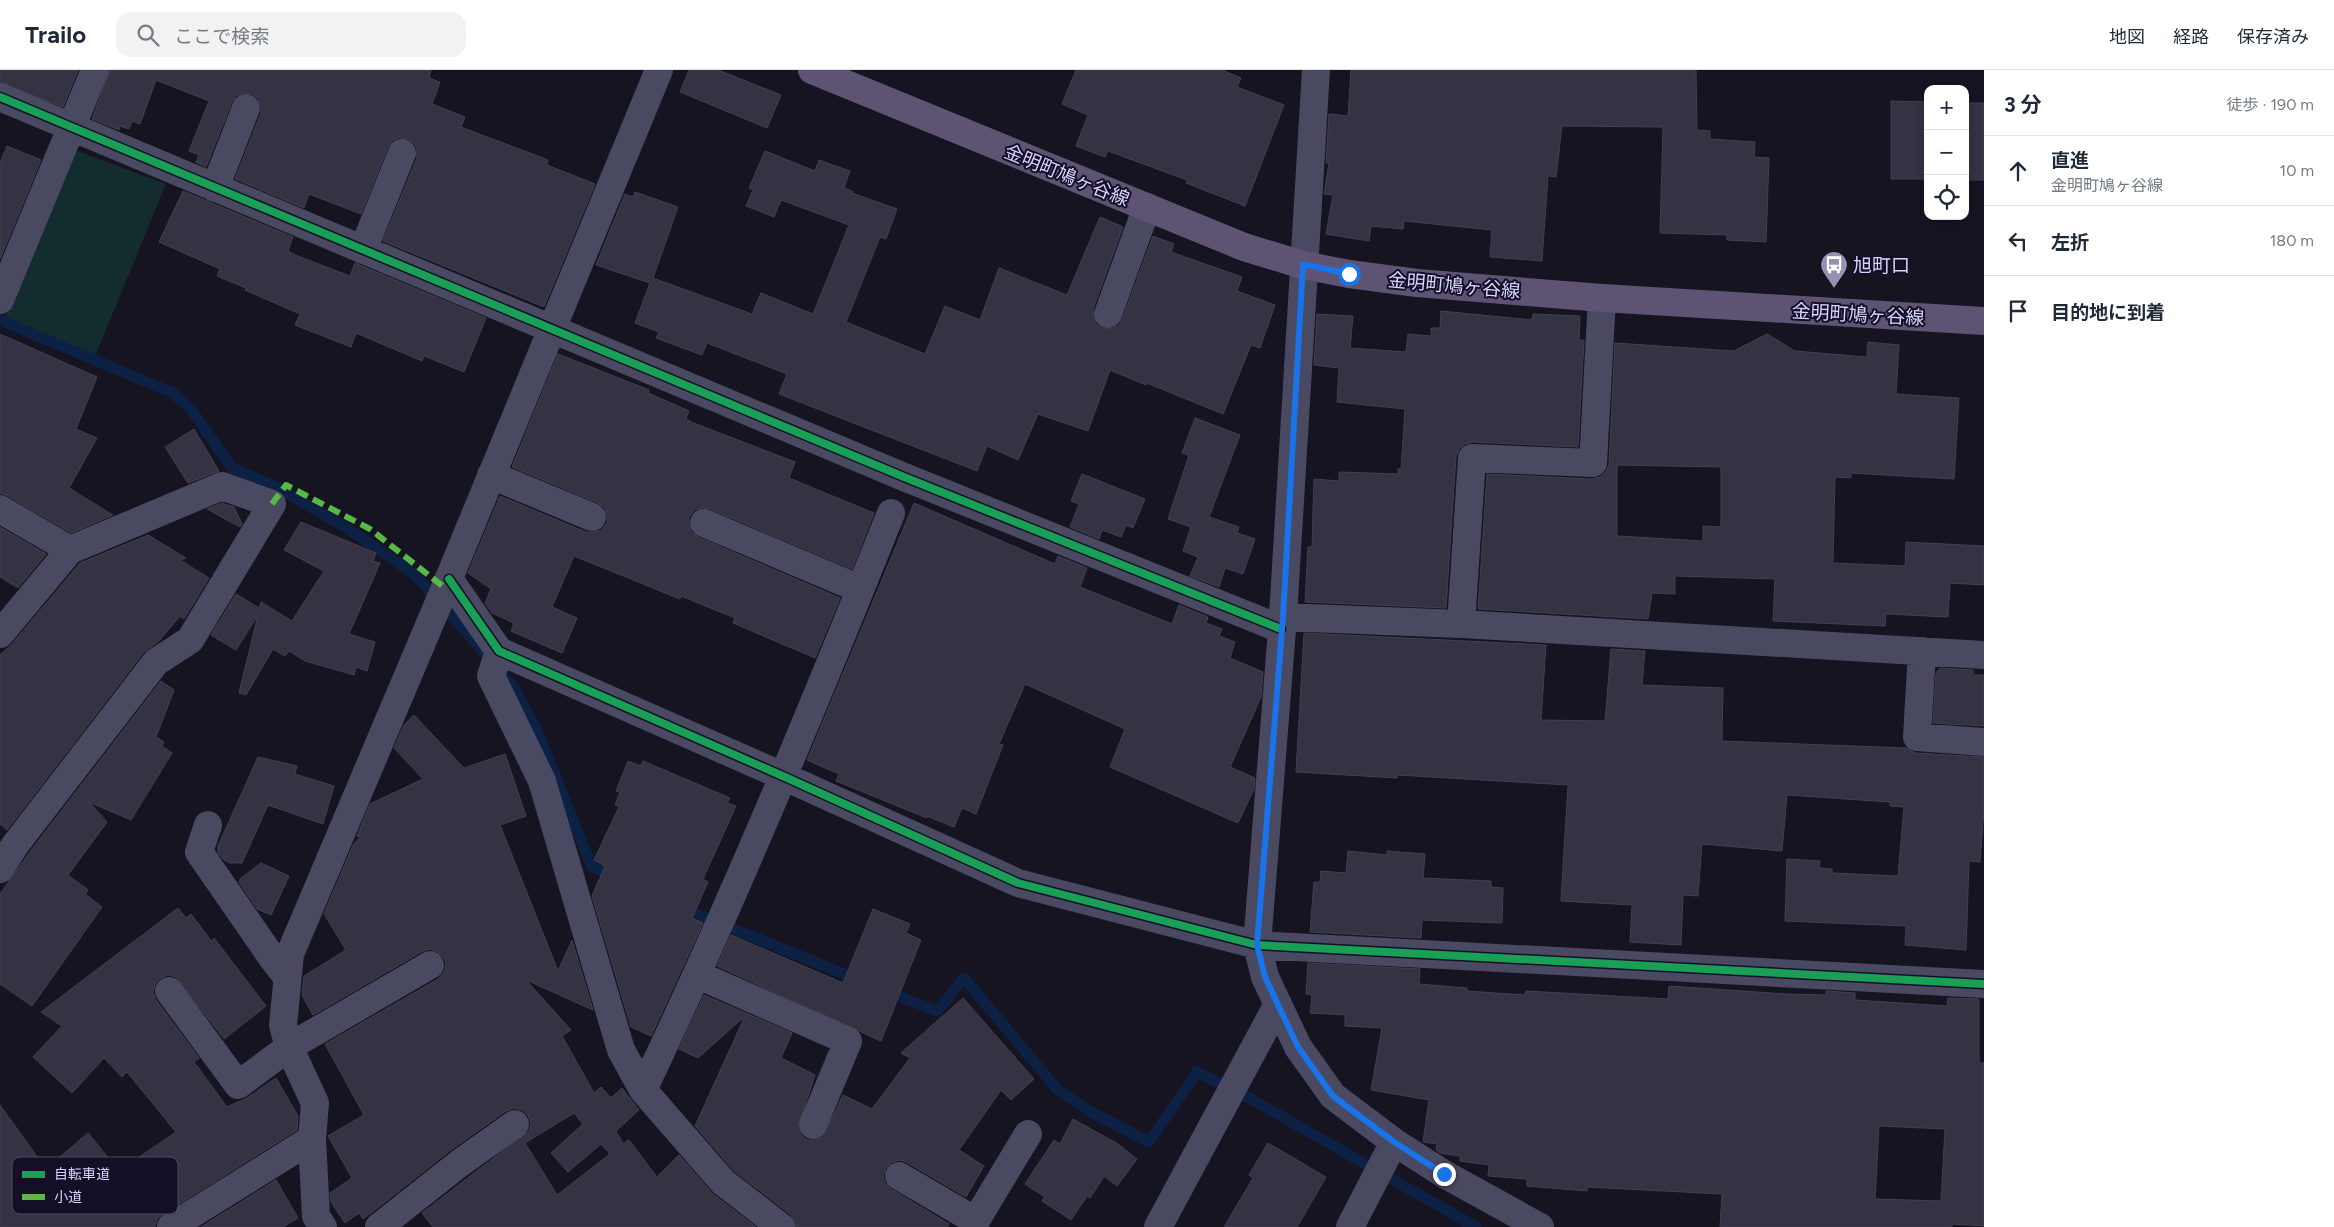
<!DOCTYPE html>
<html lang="ja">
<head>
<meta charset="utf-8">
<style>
  :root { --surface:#fff; --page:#f2f2f3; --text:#1f2937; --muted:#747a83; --line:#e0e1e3 }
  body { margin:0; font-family:Figtree,"Noto Sans JP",sans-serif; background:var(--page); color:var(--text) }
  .controls { position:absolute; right:15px; top:15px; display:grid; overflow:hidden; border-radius:10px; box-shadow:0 2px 12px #0003 }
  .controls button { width:45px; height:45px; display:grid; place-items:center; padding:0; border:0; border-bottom:1px solid var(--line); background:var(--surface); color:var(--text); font:25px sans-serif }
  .stop { position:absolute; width:15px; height:15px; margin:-11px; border:4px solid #1a73e8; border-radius:50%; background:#fff }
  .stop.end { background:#1a73e8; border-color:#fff; box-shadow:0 1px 5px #0008 }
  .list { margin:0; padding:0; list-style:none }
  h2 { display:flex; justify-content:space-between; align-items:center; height:65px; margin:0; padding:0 20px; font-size:21px }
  h2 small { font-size:16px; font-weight:400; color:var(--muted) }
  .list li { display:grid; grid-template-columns:32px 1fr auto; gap:15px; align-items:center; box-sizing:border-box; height:70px; padding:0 20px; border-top:1px solid var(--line) }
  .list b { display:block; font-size:19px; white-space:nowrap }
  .list p { margin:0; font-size:16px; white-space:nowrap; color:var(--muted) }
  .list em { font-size:16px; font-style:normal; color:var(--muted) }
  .icon { flex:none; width:28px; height:28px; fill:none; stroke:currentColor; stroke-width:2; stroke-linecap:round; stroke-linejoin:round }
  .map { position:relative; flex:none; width:1984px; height:1157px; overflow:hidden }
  header { display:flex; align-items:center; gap:30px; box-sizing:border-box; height:70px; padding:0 25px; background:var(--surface); border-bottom:1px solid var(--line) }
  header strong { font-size:24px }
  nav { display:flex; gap:28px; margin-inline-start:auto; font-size:18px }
  .search { width:350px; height:45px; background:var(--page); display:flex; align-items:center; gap:12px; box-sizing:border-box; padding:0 18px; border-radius:15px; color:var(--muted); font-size:19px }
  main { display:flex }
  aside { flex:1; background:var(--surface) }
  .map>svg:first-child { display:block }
  .green { fill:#132c2d }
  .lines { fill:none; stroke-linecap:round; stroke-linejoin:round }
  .stream { stroke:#0d2144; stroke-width:11 }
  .building { fill:#343243; stroke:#433f54; fill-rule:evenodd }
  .minor { stroke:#4a4962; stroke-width:28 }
  .major { stroke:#5e5373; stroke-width:28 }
  .quiet { stroke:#58b947; stroke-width:6; stroke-dasharray:12 6; stroke-linecap:butt }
  .cycleway-casing { stroke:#130f26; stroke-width:11 }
  .cycleway { stroke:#1a9f57; stroke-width:8 }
  .route { stroke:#1a73e8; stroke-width:6 }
  .labels { text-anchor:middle; stroke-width:4; stroke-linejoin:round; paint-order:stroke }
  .street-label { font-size:19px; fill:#d9d4ff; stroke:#130f26 }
  .poi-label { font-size:19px; fill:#d9d4ff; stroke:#130f26; text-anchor:start }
  .key { fill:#130f26; stroke:#4e4a67; stroke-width:1 }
  .key-label { font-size:14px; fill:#d9d4ff }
</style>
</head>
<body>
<header>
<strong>Trailo</strong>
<div class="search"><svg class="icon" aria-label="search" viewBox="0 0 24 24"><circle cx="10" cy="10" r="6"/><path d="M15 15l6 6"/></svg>ここで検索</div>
<nav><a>地図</a><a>経路</a><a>保存済み</a></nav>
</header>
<main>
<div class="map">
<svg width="1984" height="1157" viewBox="0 0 1984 1157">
  <rect width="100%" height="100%" fill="#161421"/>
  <!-- green -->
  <path class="green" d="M75,80L166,114L94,289L5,248Z"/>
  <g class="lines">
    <!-- stream -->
    <path class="stream" d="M0,250L173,323L190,338L232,398L275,416L353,462L414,504L449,542L513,617L537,660L592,797L615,807
      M680,837L859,910
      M886,921L937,941L964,908L1057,1019L1089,1041L1149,1072L1197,1002L1244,1025L1476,1157"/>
  </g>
  <!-- building -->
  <path class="building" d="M0,0H78L63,37L0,12Z
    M110,0H431L429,8L440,12L432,34L465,47L461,57L548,90L547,95L595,114L544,237L383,171L417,88V81L415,74L408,69L399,68L393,70L388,77L361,144L309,124L304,138L235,109L261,43V35L258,28L252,24L243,23L236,26L232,32L206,97L196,92L199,85L189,81L209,31L156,10L140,54L132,51L129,59L120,56L119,60L92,49Z
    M689,0H718L781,25L767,58L680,22Z
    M1076,0H1222L1241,8L1237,17L1284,35L1245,136L1186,113L1187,110L1108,81L1105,87L1076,76L1088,45L1062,34Z
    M1351,0H1696L1697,60L1710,61V69L1755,72L1754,87L1769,88L1766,172L1727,170V165L1660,163L1663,57L1562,56L1556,107L1548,106L1542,191L1490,187L1492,160L1404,151L1403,159L1371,156L1369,171L1326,164L1333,125L1324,124L1329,93H1326L1329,44L1348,46Z
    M1891,31L1928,32V109H1891Z
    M1965,33H1984V110H1965Z
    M7,76L41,90L0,189V93Z
    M765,81L815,101L819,90L850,101L844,118L852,121V123L897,139L886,169L880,167L846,252L925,284L945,236L980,250L999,198L1067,225L1100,147L1123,157L1093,239V246L1096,254L1102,258L1111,259L1118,256L1122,250L1153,166L1174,174L1171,182L1242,207L1237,221L1275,235L1260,278L1251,275L1223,344L1147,313L1146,315L1110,300L1088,361L1038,344L1018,390L987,376L977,401L779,324L787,304L707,273L702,285L656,268L659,262L635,253L650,213L596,195L625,124L633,127L635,122L678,137L653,208L752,244L761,223L813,244L849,155L781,130L774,147L746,136L753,120L749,118Z
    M183,121L293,167L288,181L295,185L350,206L355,193L486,248L464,302L424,286L422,291L356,263L351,277L295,255L300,244L245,220L246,218L217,206L220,199L159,172Z
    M1441,241L1532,250L1533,244L1580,246L1579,270H1584L1578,377L1473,372L1465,374L1459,379L1456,387L1446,538L1305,532L1308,477H1312L1314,409L1339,411V402L1398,404V399H1401L1405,339L1337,332L1339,298L1314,295L1317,244L1353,246L1350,278L1406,282L1408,264L1431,266V258H1440Z
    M0,264L97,307L76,359L97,368L69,418L113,445L71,463L8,426L0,423Z
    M1767,264L1795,281L1867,287L1868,272L1899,275L1896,324L1959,328L1954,409L1851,403V408L1835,407L1833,493L1905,496L1906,472L1984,476V515L1950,513L1948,547L1886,544L1885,556L1773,551L1775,509L1675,506V524L1652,523L1648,549L1478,539L1487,404L1592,409L1600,407L1606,402L1609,394L1615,273L1734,281ZM1617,395L1721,397V457L1703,456V471L1617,466Z
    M558,284L649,320L648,323L689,341L686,348L691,352L795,392L789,408L874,443L852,499L710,439L703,438L695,440L689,447V455L691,462L698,467L840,528L815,588L733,553L735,548L681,526L680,529L574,486L552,537L577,548L562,583L511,561L514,553L492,543L485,533L491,519L468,503L500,426L586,462H594L601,460L607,453V445L605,438L598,433L512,397Z
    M1195,348L1240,365L1209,447L1239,457L1237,463L1255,469L1243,504L1225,498L1219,517L1190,506L1198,487L1183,481L1191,457L1168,449L1189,385L1182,383Z
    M194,359L219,401L188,413L165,377Z
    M1082,404L1145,429L1133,458L1126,455L1121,467L1102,460L1099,469L1070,457L1079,434L1071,431Z
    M222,433L234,437L242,454L240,457L207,439Z
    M914,433L1055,494L1058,486L1087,498L1080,517L1172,554L1179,535L1208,547L1206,553L1222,559L1219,566L1235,572L1230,588L1263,602L1261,627L1230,697L1255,708L1254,719L1238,753L1110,697L1125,659L1025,614L999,674L1003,675L976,744L962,738L954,757L927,746V748L836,711L839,704L807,690Z
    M301,452L376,483L373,491L380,493L349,564L375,572L367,601L356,597L354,605L305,591L289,581L285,586L273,579L246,625L239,623L258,545L236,580L211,565L236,524L259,538L261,532L292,551L324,501L284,480Z
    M0,457L46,484L18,518L0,507Z
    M148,465L186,488L180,490L209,508L184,549L180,546L159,571L144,582L7,760L0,754V585L12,574L80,493Z
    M1304,563L1546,575L1541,650L1605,651L1611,579L1645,581L1642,615L1723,618L1722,671L1906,678L1916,683L1984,687V738L1980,792L1969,791L1966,880L1905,875L1906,856L1785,851L1787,789L1820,791L1819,798L1832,799V803L1898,806L1904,737L1890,736V732L1787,725L1782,781L1702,774L1698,826L1683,825L1681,875L1630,872L1632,835L1561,831L1568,715L1397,705V708L1296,702Z
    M1940,598L1973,600V605H1984V656L1933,653L1936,603Z
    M161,611L174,620L156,667L164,672L162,676L172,683L131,750L89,732L107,752L68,805L88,820L85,824L102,837L32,936L0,914V824L32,779Z
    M414,645L464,698L505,684L526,746L500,755L558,901L572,870L593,940L526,910L571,960L562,966L594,1023L601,1017L611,1028L622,1018L639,1040L616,1061L623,1074L629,1070L657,1107L679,1085L713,1124L756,1157H433L422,1143L529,1061L531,1053L528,1045L522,1040L514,1038L506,1041L451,1080L371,1143L363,1149L359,1143L345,1153L331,1132L330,1123L352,1108L328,1066L364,1045L325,974L438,909L444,902L446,894L444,888L438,882L430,879L423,881L313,945L302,925L304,906L346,880L324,844L353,775L360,767L357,766L370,734L423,709L394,678L404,655ZM574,1043L583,1054L551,1083L568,1102L601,1074L610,1084L557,1125L525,1073Z
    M258,687L297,696L295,704L334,716L323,754L268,735L242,793H230L224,790L218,783V776Z
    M628,691L641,696L643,691L730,728L727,733L736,736L703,809L708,812L692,848L703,853L651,966L631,957L592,826L605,796L594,790L619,737L615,735L620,722L616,721Z
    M1348,781L1387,785V781L1425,784L1423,808L1491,811V817L1503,818L1502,853L1422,850L1421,868L1310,862L1314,812H1320L1321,801L1346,803Z
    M261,793L289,806L271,845L257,839L239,812L241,808Z
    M178,838L186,848L191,844L212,872L214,868L266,936L224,969L176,907L168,905L159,909L155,914L153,922L156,930L199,988L194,992L227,1037L247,1028L276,1008L298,1046L297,1060L163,1144L157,1149L155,1157H0V1035L46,1099L88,1063L119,1101L176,1062L127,1002L122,1007L104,988L72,1023L33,987L62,956L41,942Z
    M873,839L910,854L906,863L921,870L881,971L717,896L731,865L843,913Z
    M1308,893L1420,899L1419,914L1467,918V921L1525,925L1526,921L1668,929L1669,916L1786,924L1826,925V921L1855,923V930L1947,936L1948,928L1979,929V993H1984V1156L1952,1154V1157H1720L1722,1124L1587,1117V1121L1527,1116V1109L1488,1106L1489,1095L1460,1091V1086L1440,1083L1436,1080L1437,1074L1423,1072L1429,1030L1371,1020L1382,958L1345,956V945L1310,943L1312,925L1306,924ZM1879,1056L1945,1059L1941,1131L1875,1129Z
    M704,925L792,963L781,988L815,1005L798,1057L801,1065L807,1070H815L823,1067L843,1025L872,1039L910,988L901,983L963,928L1034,1009L1011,1030L1001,1020L959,1080L984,1096L966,1127L906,1092L900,1090L892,1092L886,1098L883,1106L885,1113L891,1119L949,1154L947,1157H796L791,1145L734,1101L695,1056L745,946L698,988L679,979Z
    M1073,1049L1118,1074L1137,1089L1117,1116L1104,1106L1090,1128L1087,1126L1071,1150L1042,1131L1045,1127L1025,1114L1054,1070L1060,1074Z
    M1268,1073L1326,1107L1297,1157H1224L1253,1108L1249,1105Z
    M276,1110L298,1148L283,1157H201Z"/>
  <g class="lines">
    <!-- minor -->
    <path class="minor" d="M1316,0L1283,547L1257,875L1265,907L1298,977L1333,1026L1394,1072L1444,1104L1540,1157
      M0,27L904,407L1281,559
      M215,118L246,38
      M363,180L402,83
      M0,230L95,0
      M1108,244L1147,137
      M491,405L592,447
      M0,439L70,480
      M704,453L860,519
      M449,509L499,581L785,707L1018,813L1257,875L1984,914
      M1283,547L1461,554L1984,585
      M1461,554L1472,388L1593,393L1602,228
      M0,564L70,480L222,416L272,434L190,570L156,592L15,775L0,799
      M499,581L491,606L542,711L621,980L643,1020L723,1112L781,1157
      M1922,581L1917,667L1984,672
      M208,755L199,782L273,889L287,907
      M698,905L848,971L813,1055
      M169,921L238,1015L289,977L430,895
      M643,1020C733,831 813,638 891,443
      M899,1106L976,1151
      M171,1157L312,1069
      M323,1157L316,1146L312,1069L315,1033L289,977L283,955L290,884L445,518L659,0
      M379,1157L460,1093L515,1054
      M972,1157L1028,1064
      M1158,1157L1278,934
      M1350,1157L1394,1072"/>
    <!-- major -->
    <path class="major" d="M812,0L1244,177L1303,195L1349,204L1417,213L1602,228L1984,251"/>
    <!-- quiet -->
    <path class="quiet" d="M272,434L286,415L370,459L445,518"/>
    <defs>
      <path id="cycleway" d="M0,27L904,407L1281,559
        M449,509L499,581L785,707L1018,813L1257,875L1984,914"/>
    </defs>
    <!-- cycleway casing -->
    <use href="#cycleway" class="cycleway-casing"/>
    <!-- cycleway -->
    <use href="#cycleway" class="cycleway"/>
  </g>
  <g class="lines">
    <!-- route -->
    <path class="route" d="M1349,204L1303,194L1283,547L1257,875L1265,907L1298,977L1333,1026L1394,1072L1444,1104"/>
  </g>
  <!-- icons -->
  <defs>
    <symbol id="bus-pin" viewBox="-11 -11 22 30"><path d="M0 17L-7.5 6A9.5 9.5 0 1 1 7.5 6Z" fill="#9591b1" stroke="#130f26"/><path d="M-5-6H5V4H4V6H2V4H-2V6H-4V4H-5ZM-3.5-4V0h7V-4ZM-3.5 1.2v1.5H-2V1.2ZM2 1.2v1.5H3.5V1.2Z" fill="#fff"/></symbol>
  </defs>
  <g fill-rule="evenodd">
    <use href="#bus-pin" x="1818" y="179" width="32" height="43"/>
  </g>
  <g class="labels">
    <!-- street labels -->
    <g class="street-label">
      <text transform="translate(1067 105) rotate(22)" y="7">金明町鳩ヶ谷線</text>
      <text transform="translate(1454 215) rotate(5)" y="7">金明町鳩ヶ谷線</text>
      <text transform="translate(1858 244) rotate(3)" y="7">金明町鳩ヶ谷線</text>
    </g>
    <!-- poi labels -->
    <g class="poi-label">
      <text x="1853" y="202">旭町口</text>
    </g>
  </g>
  <!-- legend -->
  <rect x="12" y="1087" width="166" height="57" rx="8" class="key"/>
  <rect x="22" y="1101" width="23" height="7" fill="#1a9f57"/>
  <rect x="22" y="1124" width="23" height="6" fill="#58b947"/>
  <g class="key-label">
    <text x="54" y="1109">自転車道</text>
    <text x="54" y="1132">小道</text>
  </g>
</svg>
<div class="controls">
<button>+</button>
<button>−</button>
<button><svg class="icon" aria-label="locate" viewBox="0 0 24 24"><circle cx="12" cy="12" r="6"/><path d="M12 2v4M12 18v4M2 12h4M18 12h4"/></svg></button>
</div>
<div class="stop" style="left:1349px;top:204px"></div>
<div class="stop end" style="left:1444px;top:1104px"></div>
</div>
<aside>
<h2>3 分<small>徒歩 · 190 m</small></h2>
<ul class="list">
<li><svg class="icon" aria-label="ahead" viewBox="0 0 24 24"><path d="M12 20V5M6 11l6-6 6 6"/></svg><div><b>直進</b><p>金明町鳩ヶ谷線</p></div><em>10 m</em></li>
<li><svg class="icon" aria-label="left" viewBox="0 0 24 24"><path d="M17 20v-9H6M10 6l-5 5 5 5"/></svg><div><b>左折</b></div><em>180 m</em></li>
<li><svg class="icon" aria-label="arrive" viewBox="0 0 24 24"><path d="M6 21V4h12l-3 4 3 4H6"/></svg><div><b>目的地に到着</b></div></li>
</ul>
</aside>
</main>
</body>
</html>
